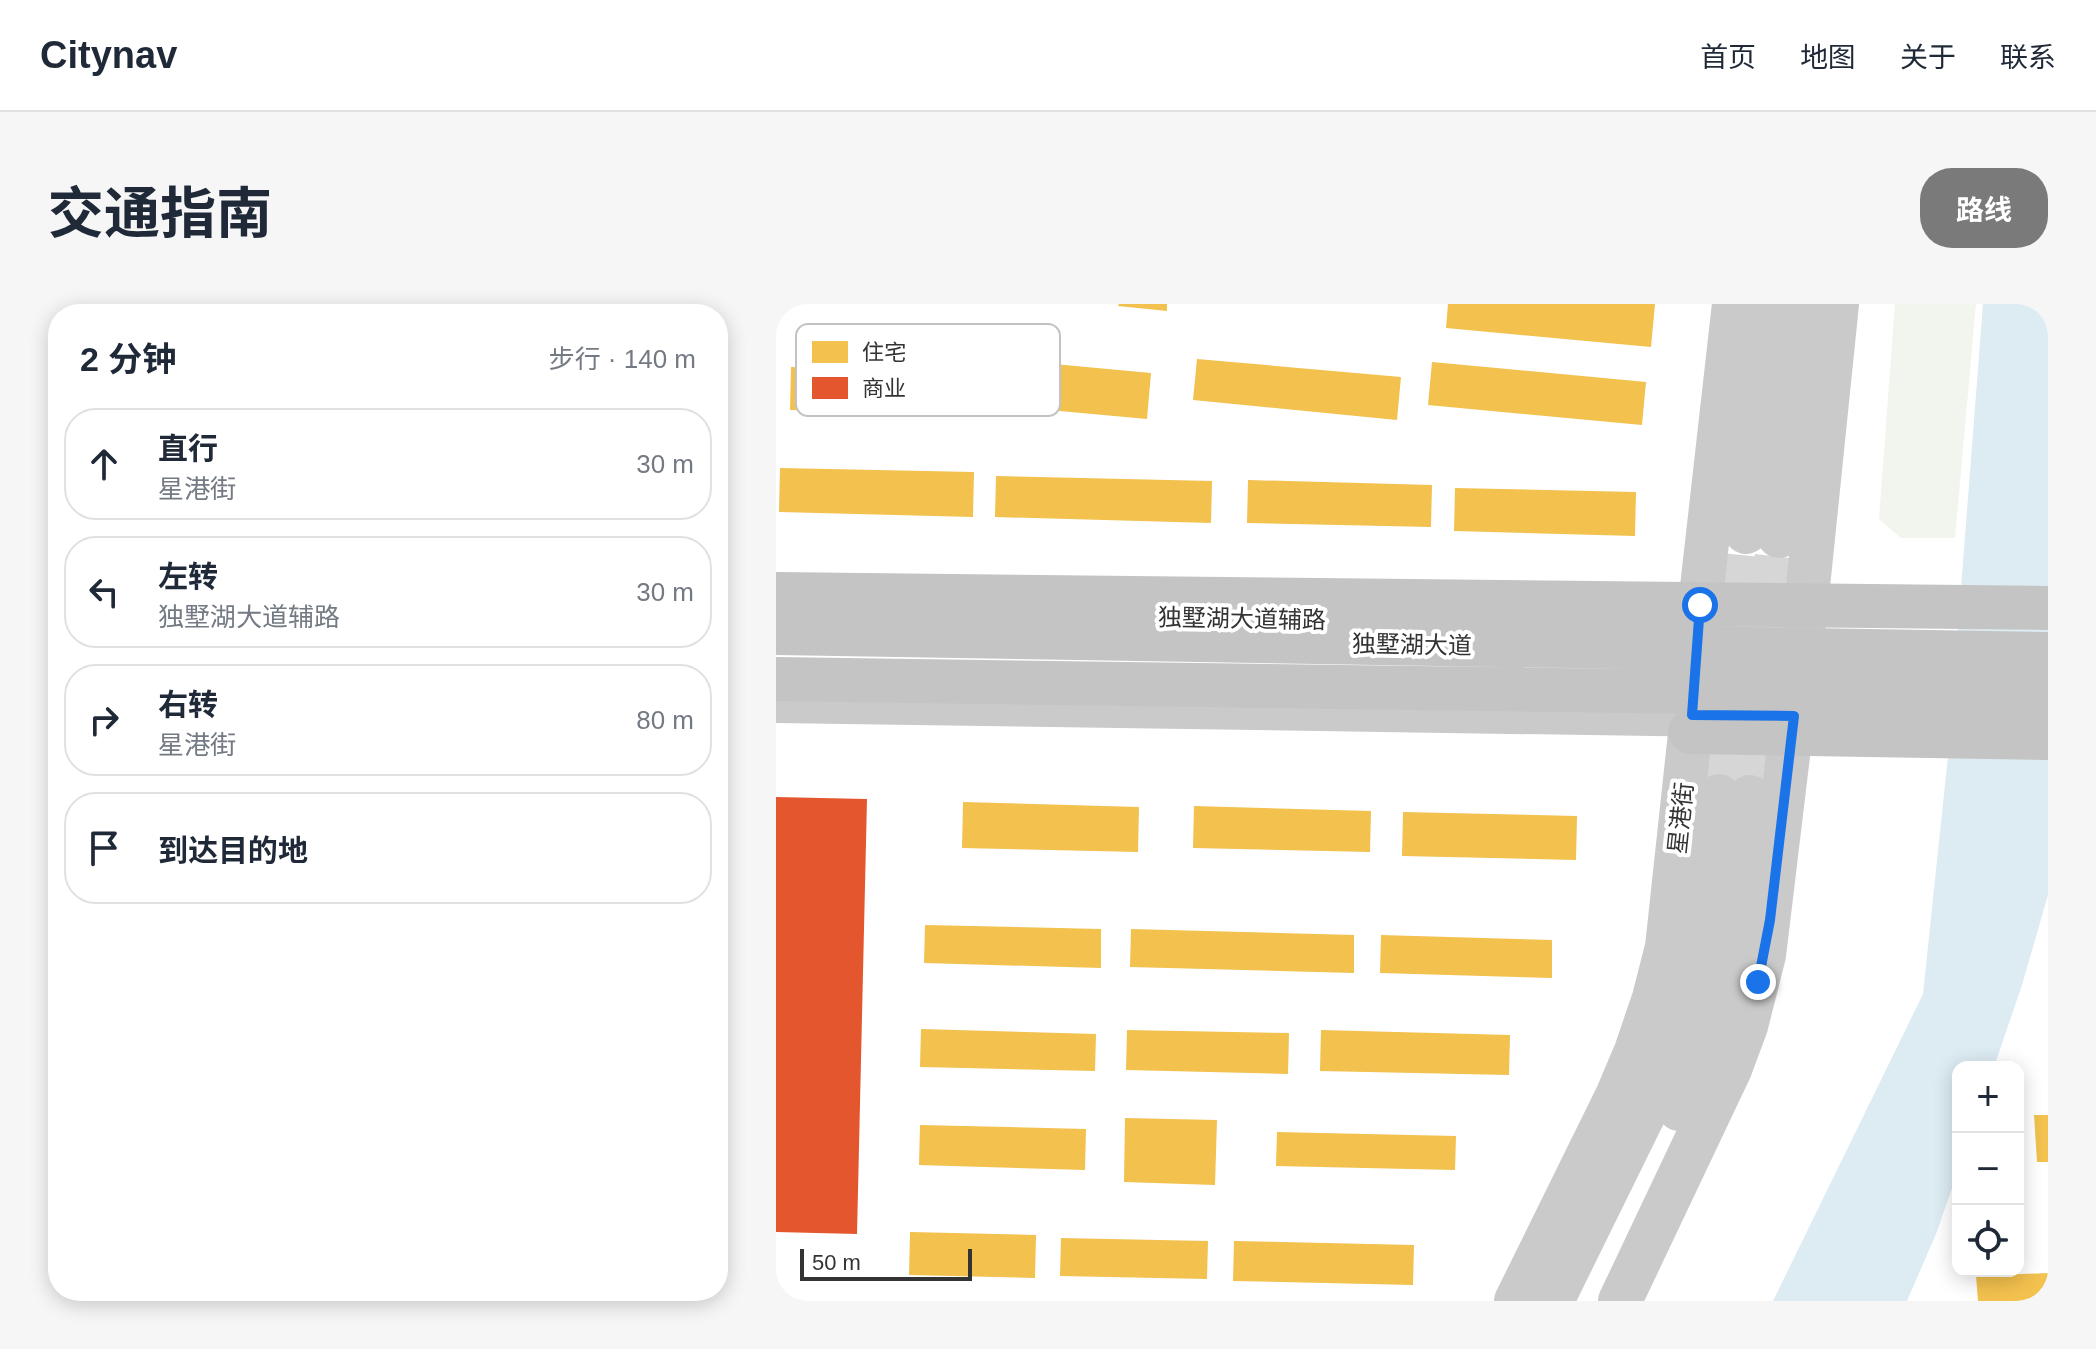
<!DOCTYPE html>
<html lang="zh">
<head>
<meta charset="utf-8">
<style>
  :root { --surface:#fff; --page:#f6f6f7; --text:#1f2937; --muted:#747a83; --line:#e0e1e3; --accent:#7a7a7a }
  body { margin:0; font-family:Arial,"Noto Sans SC",sans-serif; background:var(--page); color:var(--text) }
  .controls { position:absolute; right:24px; bottom:24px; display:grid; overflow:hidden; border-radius:16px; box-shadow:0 4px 20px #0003 }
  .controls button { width:72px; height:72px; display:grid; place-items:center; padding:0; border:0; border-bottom:2px solid var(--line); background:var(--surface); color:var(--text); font:40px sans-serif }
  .scale { position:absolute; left:24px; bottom:20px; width:172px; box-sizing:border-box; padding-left:8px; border:4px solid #333; border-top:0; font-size:22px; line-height:28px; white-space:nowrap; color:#333; -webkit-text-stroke:6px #fff; paint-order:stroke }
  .stop { position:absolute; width:24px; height:24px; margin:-18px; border:6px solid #1a73e8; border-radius:50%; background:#fff }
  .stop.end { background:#1a73e8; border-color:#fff; box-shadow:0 2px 8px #0008 }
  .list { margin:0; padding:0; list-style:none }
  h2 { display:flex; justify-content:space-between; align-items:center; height:104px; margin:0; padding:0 32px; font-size:34px }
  h2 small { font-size:26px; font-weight:400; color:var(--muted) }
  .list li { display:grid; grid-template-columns:52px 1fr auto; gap:24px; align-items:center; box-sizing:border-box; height:112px; margin:0 16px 16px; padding:0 16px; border:2px solid var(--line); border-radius:32px }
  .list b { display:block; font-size:30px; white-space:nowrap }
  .list p { margin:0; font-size:26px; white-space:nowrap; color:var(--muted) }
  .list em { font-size:26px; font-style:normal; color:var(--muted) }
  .icon { flex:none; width:44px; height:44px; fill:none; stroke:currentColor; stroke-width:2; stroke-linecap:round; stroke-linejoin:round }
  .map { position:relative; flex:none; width:1272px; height:997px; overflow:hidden; border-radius:32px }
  header { display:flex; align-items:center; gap:48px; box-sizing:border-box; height:112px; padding:0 40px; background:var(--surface); border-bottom:2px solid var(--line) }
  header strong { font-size:38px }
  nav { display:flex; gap:44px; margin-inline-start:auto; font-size:28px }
  .intro { display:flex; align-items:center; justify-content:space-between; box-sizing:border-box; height:192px; padding:0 48px }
  h1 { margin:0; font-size:56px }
  .button { padding:20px 36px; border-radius:32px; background:var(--accent); color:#fff; font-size:28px; font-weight:700 }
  main { display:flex; gap:48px; padding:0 48px }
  aside { flex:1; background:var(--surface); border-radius:32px; box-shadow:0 4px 20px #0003 }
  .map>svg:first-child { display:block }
  .green { fill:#f1f5ed }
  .water { fill:#ddebf3 }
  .homes { fill:#f2c14e }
  .shops { fill:#e4572e }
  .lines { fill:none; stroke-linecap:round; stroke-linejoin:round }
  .primary-tunnel { stroke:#d6d6d6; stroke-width:44; stroke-dasharray:44 22; stroke-linecap:butt }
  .primary { stroke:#cacaca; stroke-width:44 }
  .highway { stroke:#c4c4c4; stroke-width:44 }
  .route { stroke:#1a73e8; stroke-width:10 }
  .labels { text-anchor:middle; stroke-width:8; stroke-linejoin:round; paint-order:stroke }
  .street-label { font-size:24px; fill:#333; stroke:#fff }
  .key { fill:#fff; stroke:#c2c2c2; stroke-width:2 }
  .key-label { font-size:22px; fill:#333 }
</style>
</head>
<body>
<header>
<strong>Citynav</strong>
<nav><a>首页</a><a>地图</a><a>关于</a><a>联系</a></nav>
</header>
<div class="intro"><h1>交通指南</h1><a class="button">路线</a></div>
<main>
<aside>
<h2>2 分钟<small>步行 · 140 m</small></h2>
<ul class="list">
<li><svg class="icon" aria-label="ahead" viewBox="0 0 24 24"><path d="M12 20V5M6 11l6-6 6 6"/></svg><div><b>直行</b><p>星港街</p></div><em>30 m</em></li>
<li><svg class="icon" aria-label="left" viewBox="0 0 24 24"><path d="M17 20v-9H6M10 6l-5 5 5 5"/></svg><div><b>左转</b><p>独墅湖大道辅路</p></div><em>30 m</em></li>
<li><svg class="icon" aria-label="right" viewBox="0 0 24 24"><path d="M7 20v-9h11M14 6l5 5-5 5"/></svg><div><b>右转</b><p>星港街</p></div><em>80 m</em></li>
<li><svg class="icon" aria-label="arrive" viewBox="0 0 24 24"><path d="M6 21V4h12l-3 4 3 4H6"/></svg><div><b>到达目的地</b></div></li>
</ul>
</aside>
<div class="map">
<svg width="1272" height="997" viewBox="0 0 1272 997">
  <rect width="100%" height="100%" fill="#fff"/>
  <!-- green -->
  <path class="green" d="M1119,0H1200L1179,234H1125L1103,215Z"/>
  <!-- water -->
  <path class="water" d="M1207,0H1272V591L1246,681L1218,763H1182V867L1160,930L1131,997H997L1147,690L1172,452Z"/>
  <!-- homes -->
  <path class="homes" d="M343,0H391V7L342,2Z
    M672,0H879L875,43L670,24Z
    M157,49L375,69L371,115L152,95Z
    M421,55L625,73L621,116L417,96Z
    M656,58L870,78L866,121L652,101Z
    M15,63L132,66L131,108L14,106Z
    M4,164L198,168L197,213L3,208Z
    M220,172L436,177L435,219L219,213Z
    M472,176L656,181L655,223L471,219Z
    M679,184L860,188L859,232L678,227Z
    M187,498L363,503L362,548L186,544Z
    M418,502L595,507L594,548L417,544Z
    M627,508L801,512L800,556L626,552Z
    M149,621L325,625V664L148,659Z
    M355,625L578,631V669L354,663Z
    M605,631L776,636V674L604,669Z
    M145,725L320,730L319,767L144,763Z
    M351,726L513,729L512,770L350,766Z
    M545,726L734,731L733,771L544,767Z
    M1258,811H1272V858H1261Z
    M349,814L441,816L439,881L348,878Z
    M144,821L310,825L309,866L143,861Z
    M501,828L680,832L679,866L500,862Z
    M134,928L260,931L259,974L133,971Z
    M285,934L432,937L431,975L284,972Z
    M458,937L638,941L637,981L457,977Z
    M1272,969V997H1202L1200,972Z"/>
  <!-- shops -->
  <path class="shops" d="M0,493L91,495L81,930L0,928Z"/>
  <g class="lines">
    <!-- primary-tunnel -->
    <path class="primary-tunnel" d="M943,492L970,228
      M974,493L1003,232"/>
    <!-- primary -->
    <path class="primary" d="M970,228L994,0
      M1003,232L1028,0
      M0,397L943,411
      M903,805C916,775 930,744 939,713C958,641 965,567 974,493
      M740,997L841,792L860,747L878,694L891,643L916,411L924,301L958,0
      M776,997L868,810L902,725L927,610L943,492
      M844,997L954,765L970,722L988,651L1030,302L1061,0"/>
    <!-- highway -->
    <path class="highway" d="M0,290L1272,304
      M0,329L1272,350
      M0,375L1272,393
      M914,428L1272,434"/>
  </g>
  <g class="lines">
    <!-- route -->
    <path class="route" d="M924,301L916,411L1018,412L994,616L982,678"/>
  </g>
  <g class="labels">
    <!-- street labels -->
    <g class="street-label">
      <text transform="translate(466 315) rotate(1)" y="8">独墅湖大道辅路</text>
      <text transform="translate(636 341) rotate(1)" y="8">独墅湖大道</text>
      <text transform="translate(905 514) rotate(-84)" y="8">星港街</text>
    </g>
  </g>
  <!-- legend -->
  <rect x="20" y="20" width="264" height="92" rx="12" class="key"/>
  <rect x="36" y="37" width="36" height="22" fill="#f2c14e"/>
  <rect x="36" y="73" width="36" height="22" fill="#e4572e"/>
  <g class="key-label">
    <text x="86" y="56">住宅</text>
    <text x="86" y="92">商业</text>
  </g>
</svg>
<div class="controls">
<button>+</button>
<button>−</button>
<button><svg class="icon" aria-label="locate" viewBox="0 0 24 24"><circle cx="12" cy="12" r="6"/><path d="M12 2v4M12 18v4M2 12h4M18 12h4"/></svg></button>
</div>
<div class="scale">50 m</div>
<div class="stop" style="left:924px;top:301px"></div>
<div class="stop end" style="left:982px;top:678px"></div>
</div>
</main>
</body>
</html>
